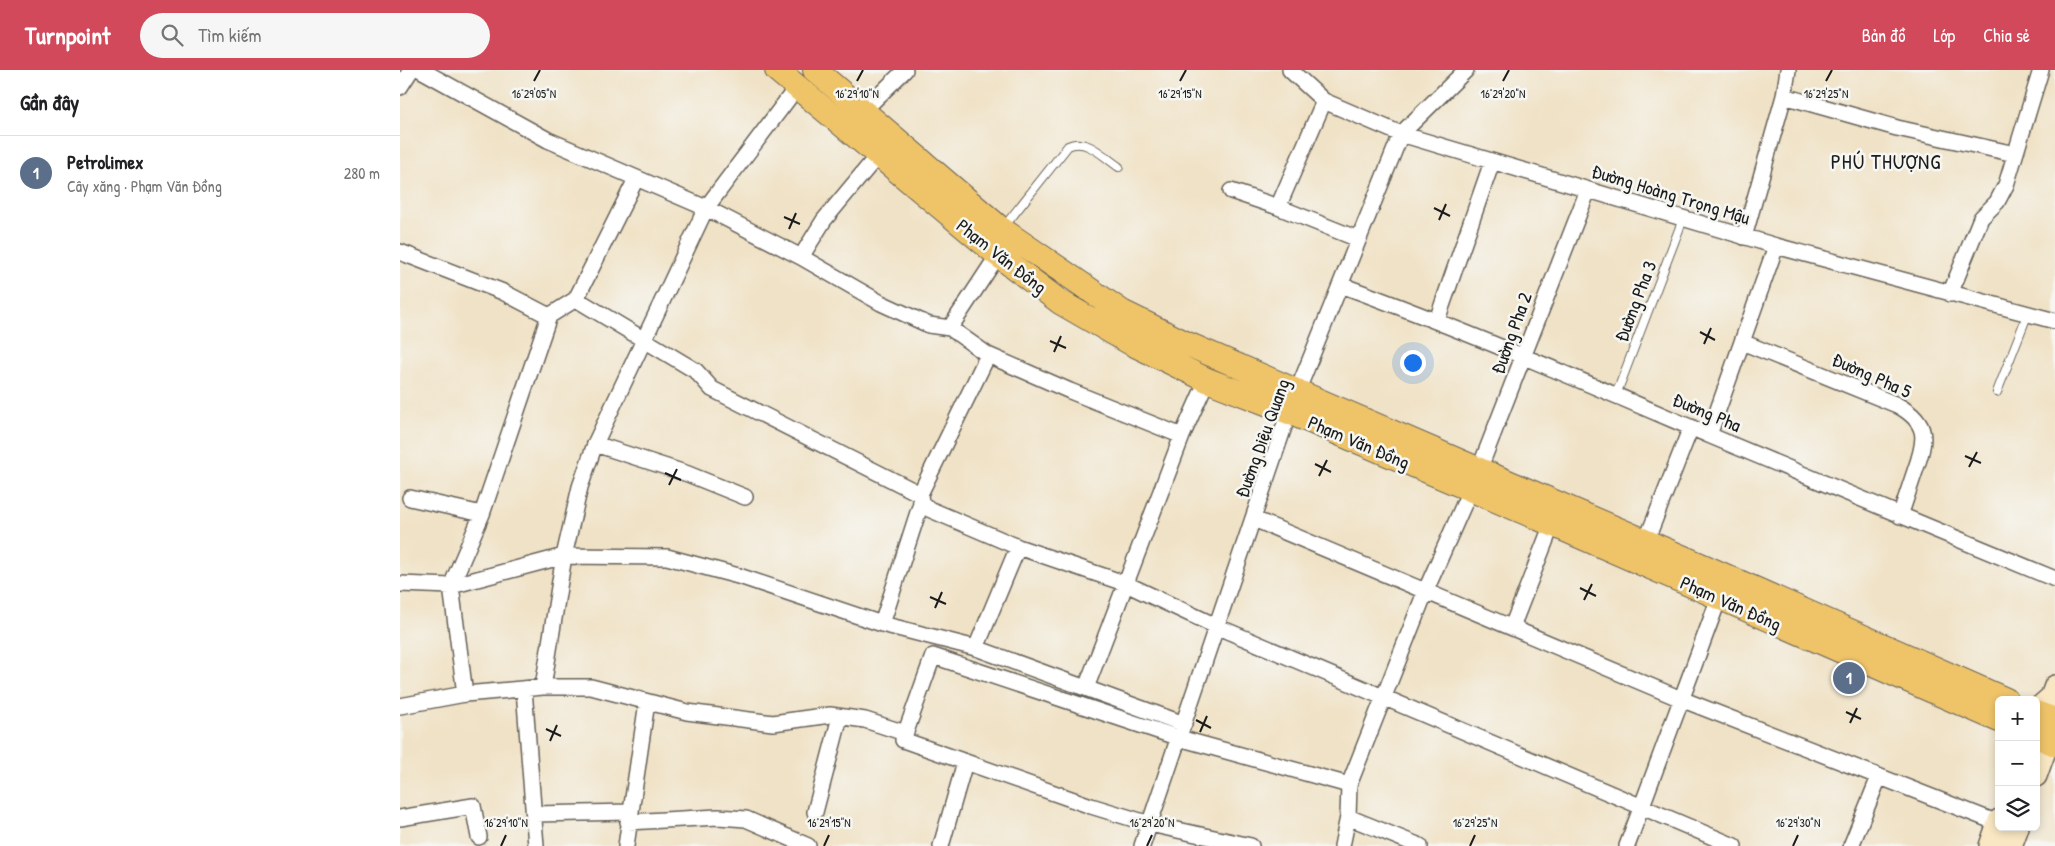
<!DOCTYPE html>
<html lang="vi">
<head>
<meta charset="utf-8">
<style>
  :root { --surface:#fff; --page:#f6f6f6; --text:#202124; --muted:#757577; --line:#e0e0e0; --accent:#d1495b }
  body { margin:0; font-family:"Patrick Hand",sans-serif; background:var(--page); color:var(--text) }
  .controls { position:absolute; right:15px; bottom:15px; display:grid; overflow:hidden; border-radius:8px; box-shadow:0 2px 8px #0003 }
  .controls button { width:45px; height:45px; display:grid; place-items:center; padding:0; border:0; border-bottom:1px solid var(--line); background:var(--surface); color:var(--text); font:25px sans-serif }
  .you { position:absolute; left:1012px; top:292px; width:18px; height:18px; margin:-12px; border:4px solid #fff; border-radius:50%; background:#1a73e8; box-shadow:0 0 0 8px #1a73e833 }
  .badge { display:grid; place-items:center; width:32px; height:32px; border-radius:50%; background:var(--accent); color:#fff; font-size:16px; font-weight:700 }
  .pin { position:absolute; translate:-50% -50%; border:2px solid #fff; box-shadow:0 1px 5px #0006 }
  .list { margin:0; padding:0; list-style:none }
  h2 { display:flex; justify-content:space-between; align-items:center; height:65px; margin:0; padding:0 20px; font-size:21px }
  h2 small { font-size:16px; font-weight:400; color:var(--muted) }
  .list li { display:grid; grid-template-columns:32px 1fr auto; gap:15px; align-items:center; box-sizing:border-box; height:75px; padding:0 20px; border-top:1px solid var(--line) }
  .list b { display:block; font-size:19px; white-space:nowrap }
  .list p { margin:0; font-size:16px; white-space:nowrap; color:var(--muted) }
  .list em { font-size:16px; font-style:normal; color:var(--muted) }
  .icon { flex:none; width:28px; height:28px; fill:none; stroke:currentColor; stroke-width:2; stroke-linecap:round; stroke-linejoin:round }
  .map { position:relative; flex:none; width:1655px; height:776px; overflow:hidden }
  header { display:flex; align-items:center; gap:30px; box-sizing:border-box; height:70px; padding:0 25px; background:var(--accent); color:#fff }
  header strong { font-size:24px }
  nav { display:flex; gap:28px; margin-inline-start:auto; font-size:18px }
  .search { width:350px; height:45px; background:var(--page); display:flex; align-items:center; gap:12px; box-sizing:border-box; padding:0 18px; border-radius:28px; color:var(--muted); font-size:19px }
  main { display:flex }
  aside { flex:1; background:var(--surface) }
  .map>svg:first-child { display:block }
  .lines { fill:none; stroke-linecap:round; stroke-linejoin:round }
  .lane-casing { stroke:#666158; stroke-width:10 }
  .street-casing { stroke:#666158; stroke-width:18 }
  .secondary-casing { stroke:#666158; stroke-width:24 }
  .primary-casing { stroke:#666158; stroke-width:26 }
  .lane { stroke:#fff; stroke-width:8 }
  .street { stroke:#fff; stroke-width:15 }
  .secondary { stroke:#f9e7c3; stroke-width:21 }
  .primary { stroke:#efc469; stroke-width:24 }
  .ticks { fill:none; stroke:#1c1c1c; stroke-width:2 }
  .labels { text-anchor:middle; stroke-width:5; stroke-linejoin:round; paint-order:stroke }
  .street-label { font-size:19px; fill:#1c1c1c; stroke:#f6f6f2 }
  .quarter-label { font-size:21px; letter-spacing:1px; fill:#1c1c1c; stroke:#f6f6f2 }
  .ticks-label { font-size:12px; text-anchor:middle; fill:#1c1c1c; stroke:#f6f6f2; stroke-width:5; stroke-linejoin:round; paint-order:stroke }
</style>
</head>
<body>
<header>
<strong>Turnpoint</strong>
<div class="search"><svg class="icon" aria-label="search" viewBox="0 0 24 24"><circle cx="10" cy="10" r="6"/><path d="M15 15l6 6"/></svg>Tìm kiếm</div>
<nav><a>Bản đồ</a><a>Lớp</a><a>Chia sẻ</a></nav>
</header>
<main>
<aside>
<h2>Gần đây<small></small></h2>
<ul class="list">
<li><span class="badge" style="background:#5c6f8a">1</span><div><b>Petrolimex</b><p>Cây xăng · Phạm Văn Đồng</p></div><em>280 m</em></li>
</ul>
</aside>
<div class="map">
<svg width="1655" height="776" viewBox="0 0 1655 776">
  <rect width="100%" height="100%" fill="#f6f6f2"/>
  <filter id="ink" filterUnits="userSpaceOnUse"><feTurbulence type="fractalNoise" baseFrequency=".02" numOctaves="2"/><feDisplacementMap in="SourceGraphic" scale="10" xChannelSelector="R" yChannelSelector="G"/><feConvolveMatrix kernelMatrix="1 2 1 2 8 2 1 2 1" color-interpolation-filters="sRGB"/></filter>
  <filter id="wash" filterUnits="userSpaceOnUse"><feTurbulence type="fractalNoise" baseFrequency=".0096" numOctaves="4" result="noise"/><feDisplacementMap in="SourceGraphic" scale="20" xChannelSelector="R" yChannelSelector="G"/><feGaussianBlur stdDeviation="1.12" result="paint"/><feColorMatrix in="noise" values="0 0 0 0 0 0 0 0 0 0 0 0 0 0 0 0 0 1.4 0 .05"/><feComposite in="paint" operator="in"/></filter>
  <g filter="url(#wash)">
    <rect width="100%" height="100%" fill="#f0e2c6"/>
  </g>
  <g filter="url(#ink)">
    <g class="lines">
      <defs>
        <path id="lane" d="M603,158L668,76C686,67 704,87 719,97
          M1597,322L1628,243
          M1216,325L1283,149"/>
        <path id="street" d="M21,0L148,70L306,138L401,187L481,233L529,255L550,258L588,285L670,321L782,366
          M890,0L924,31L1001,64L1376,176L1655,251
          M0,17L11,0
          M1384,26L1497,58L1615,84
          M458,46L505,0
          M831,121L878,137L958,169
          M878,137L924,31
          M1344,167L1384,26L1388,0
          M0,182L103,222L149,246
          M401,187L424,150L478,85
          M941,215C1067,261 1189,314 1311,366C1426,414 1540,462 1655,509
          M1550,224L1581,148L1597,132L1606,115L1641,0
          M176,229L296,301L312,319L520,424L521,433L482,554
          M1037,250L1092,92
          M550,258L598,185
          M1342,272L1497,335C1530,353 1526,370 1515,401C1510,416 1505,431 1500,446
          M1309,365L1376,176
          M195,374L288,404L345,427
          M520,424L588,285
          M10,428L82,444
          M521,433L529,439L618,477L724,513L818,557L1334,776
          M854,449L1281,629L1598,753
          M1243,479L1291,357
          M0,514L51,516L164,486L267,487L342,507L482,554L576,578L784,654
          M1112,557L1152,454
          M576,578L618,477
          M143,617L164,486L180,417L195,374L306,138L397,17
          M686,618L782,366L807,310
          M124,619L136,776
          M65,624L51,516L82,444L149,246L176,229L236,109
          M0,636L65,624L143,617H191L287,642L373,653L430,645L465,650L505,663
          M415,742L440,647
          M134,744L230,742
          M948,747L1020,776
          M0,748L73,736L79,767
          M228,752L318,747L346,749L408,776
          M226,776L247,632
          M541,776L565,692
          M742,776L889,342L1001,64L1066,0
          M851,776L750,754L691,736L503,670L533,586L779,668L949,715
          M942,776L948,747L949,715L1026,520L1079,400L1188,120
          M1227,776L1319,528
          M1451,776L1479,707"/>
        <path id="secondary" d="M1636,640L1651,627L1655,616
          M1636,706L1654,656
          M1590,776L1599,750
          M1611,776L1618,757"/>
        <path id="primary" d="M377,0L598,185L660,232L731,273L807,310L889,342L1152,454L1599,650
          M415,0L601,159L722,242L785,273L1305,497L1606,630
          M1636,643L1655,650
          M1636,666L1655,674"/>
      </defs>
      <!-- lane casing -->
      <use href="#lane" class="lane-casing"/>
      <!-- street casing -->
      <use href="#street" class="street-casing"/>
      <!-- secondary casing -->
      <use href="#secondary" class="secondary-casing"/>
      <!-- primary casing -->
      <use href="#primary" class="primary-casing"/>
      <!-- lane -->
      <use href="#lane" class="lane"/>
      <!-- street -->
      <use href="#street" class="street"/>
      <!-- secondary -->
      <use href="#secondary" class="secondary"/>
      <!-- primary -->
      <use href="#primary" class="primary"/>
    </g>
  </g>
  <!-- ticks -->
  <path class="ticks" d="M134,11L140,0M457,11L463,0M780,11L786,0M1103,11L1109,0M1426,11L1432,0M1034,138L1050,146M384,147L400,154M1039,150L1046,134M389,159L396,143M1300,262L1315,270M650,271L666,278M1304,274L1311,258M654,282L661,266M1565,386L1581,393M915,394L931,402M1569,397L1577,382M265,403L281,410M919,406L927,390M269,415L277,399M1180,518L1196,526M530,527L546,534M1184,530L1192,514M535,538L542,522M1446,642L1461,649M796,650L811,658M1450,653L1457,638M146,659L161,666M800,662L807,646M150,671L157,655M101,776L106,765M424,776L429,765M747,776L752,765M1070,776L1075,765M1393,776L1398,765"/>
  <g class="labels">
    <!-- street labels -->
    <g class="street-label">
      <text transform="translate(1271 124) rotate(17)" y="7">Đường Hoàng Trọng Mậu</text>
      <text transform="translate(602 186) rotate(38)" y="7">Phạm Văn Đồng</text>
      <text transform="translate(1235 231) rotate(-69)" y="7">Đường Pha 3</text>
      <text transform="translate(1111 263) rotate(-70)" y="7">Đường Pha 2</text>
      <text transform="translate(1472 305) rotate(24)" y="7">Đường Pha 5</text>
      <text transform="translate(1307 342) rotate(23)" y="7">Đường Pha</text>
      <text transform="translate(862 368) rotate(-70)" y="7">Đường Diệu Quang</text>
      <text transform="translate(959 372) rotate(23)" y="7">Phạm Văn Đồng</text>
      <text transform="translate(1331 533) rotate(24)" y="7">Phạm Văn Đồng</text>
    </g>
    <!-- quarter labels -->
    <g class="quarter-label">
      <text x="1486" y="99">PHÚ THƯỢNG</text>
    </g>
  </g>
  <g class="ticks-label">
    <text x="134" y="28">16°29'05"N</text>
    <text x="457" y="28">16°29'10"N</text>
    <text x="780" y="28">16°29'15"N</text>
    <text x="1103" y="28">16°29'20"N</text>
    <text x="1426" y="28">16°29'25"N</text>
    <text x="106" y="757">16°29'10"N</text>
    <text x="429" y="757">16°29'15"N</text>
    <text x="752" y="757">16°29'20"N</text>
    <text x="1398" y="757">16°29'30"N</text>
    <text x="1075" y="757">16°29'25"N</text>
  </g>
</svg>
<div class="controls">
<button>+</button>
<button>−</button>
<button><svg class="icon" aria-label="layers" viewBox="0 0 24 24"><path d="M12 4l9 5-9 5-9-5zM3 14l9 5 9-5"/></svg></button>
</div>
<div class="you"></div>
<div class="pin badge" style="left:1449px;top:608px;background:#5c6f8a">1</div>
</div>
</main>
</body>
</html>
